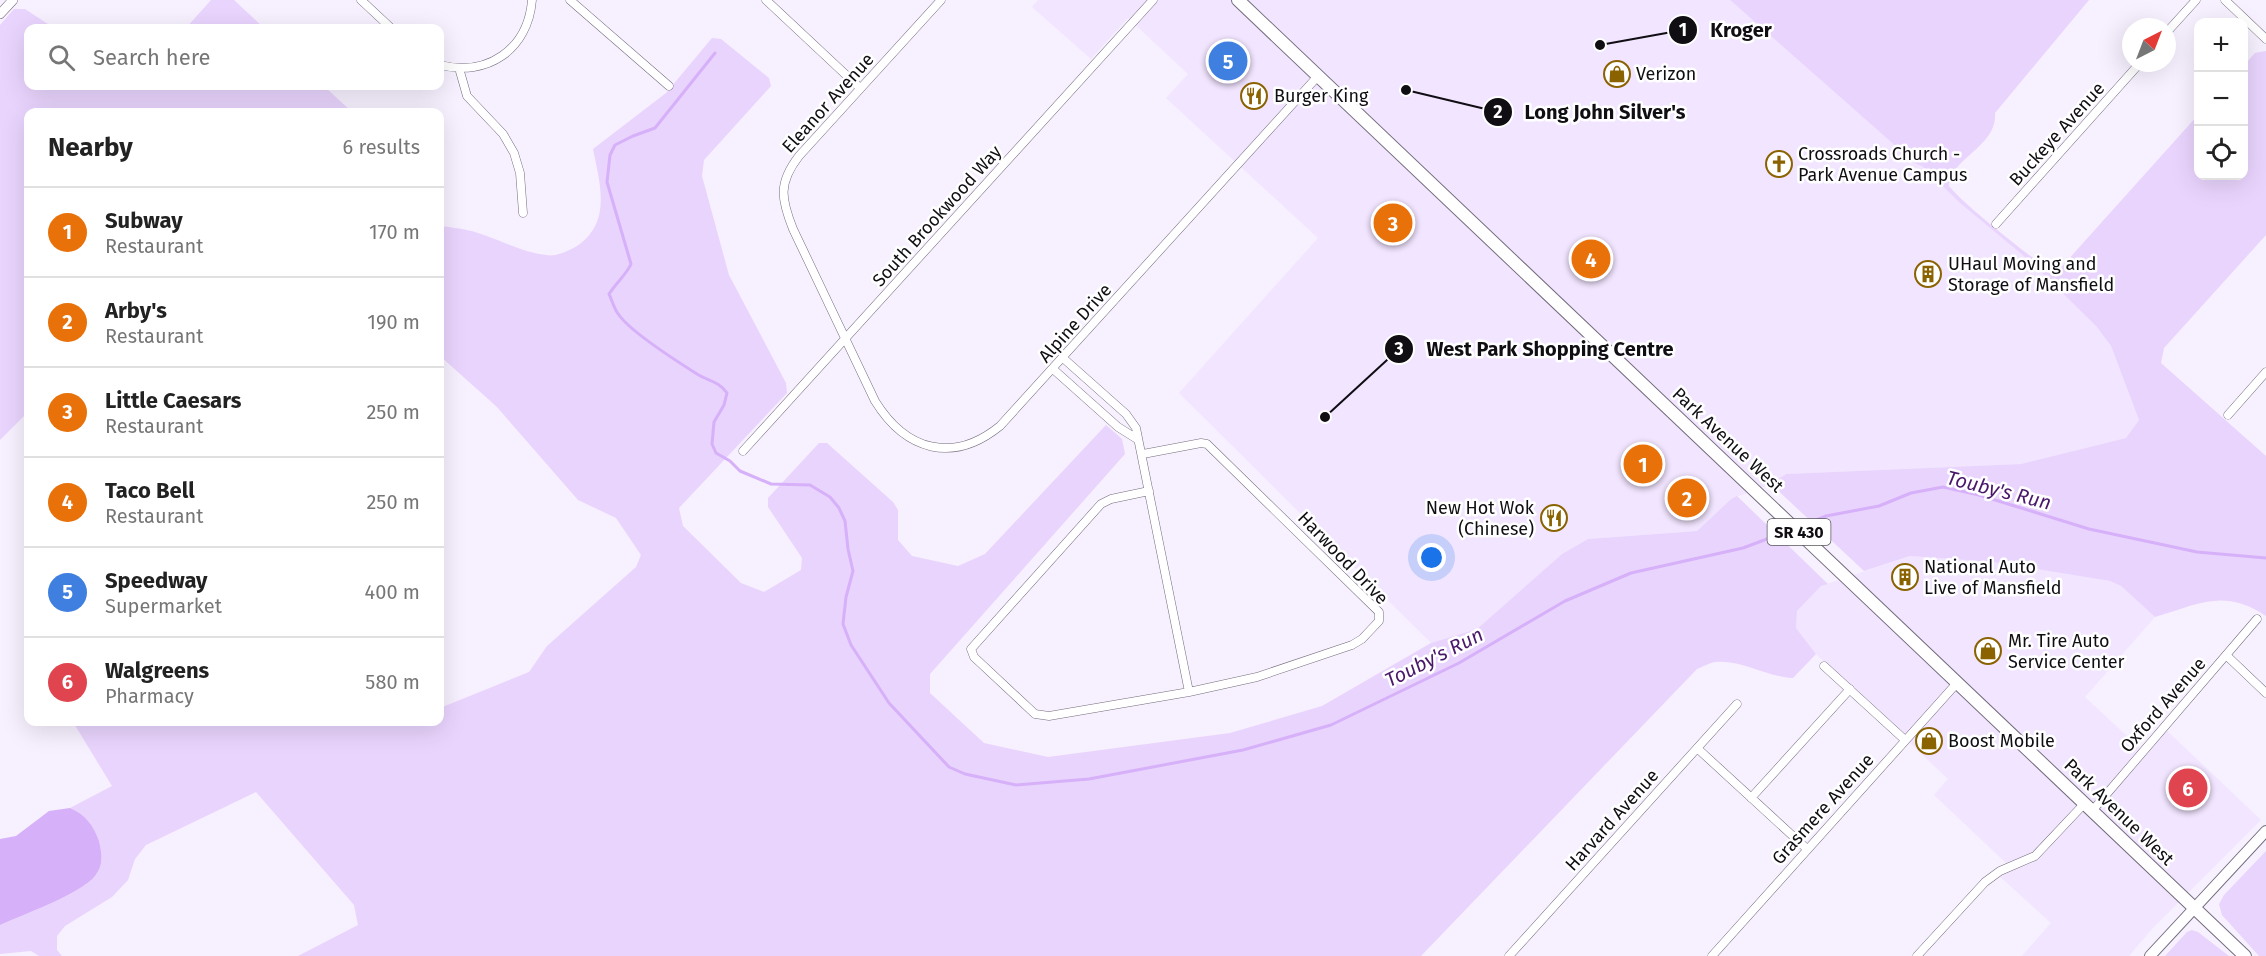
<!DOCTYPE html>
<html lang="en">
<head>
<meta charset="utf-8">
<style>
  :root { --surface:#fff; --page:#f2f2f2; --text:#222; --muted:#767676; --line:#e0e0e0; --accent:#8a6200 }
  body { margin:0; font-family:"Fira Sans",sans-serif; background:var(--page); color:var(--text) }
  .controls { position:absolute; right:18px; top:18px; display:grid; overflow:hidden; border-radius:12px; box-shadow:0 6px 24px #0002 }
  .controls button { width:54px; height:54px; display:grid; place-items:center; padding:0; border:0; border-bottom:2px solid var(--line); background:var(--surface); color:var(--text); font:30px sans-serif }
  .compass { position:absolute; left:2122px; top:18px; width:54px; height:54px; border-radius:50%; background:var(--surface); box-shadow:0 6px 24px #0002; rotate:42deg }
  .you { position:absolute; left:1432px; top:558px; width:21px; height:21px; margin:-15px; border:4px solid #fff; border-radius:50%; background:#1a73e8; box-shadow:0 0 0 9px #1a73e833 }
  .badge { display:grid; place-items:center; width:39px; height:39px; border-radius:50%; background:var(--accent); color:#fff; font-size:20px; font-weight:700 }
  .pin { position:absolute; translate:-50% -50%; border:3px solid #fff; box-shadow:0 2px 6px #0006 }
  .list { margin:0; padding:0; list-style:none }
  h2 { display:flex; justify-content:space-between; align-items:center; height:78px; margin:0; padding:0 24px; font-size:26px }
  h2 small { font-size:20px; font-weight:400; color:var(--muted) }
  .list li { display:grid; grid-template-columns:39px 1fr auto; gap:18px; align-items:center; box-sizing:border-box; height:90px; padding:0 24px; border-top:2px solid var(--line) }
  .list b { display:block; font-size:22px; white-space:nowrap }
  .list p { margin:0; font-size:20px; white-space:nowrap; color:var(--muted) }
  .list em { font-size:20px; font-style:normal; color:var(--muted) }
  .icon { flex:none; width:33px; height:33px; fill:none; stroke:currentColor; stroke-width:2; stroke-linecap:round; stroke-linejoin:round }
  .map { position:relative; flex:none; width:2266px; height:956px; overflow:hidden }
  .search { position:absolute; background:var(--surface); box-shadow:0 6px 24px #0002; left:24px; top:24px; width:420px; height:66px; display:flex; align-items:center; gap:15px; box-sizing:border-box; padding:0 21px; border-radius:12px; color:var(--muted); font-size:22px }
  .panel { position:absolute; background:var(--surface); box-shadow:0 6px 24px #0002; left:24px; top:108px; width:420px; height:618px; border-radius:12px }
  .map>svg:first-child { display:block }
  .built { fill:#f2e5ff }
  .green { fill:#e9d4fd }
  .water { fill:#d6b0f8 }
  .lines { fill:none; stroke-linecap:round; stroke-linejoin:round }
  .stream { stroke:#d6b0f8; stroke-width:3 }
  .minor-casing { stroke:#746c7c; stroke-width:9 }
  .tertiary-casing { stroke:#746c7c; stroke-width:10 }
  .secondary-casing { stroke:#746c7c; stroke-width:12 }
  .primary-casing { stroke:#746c7c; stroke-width:14 }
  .minor { stroke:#fff; stroke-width:8 }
  .tertiary { stroke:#fff; stroke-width:9 }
  .secondary { stroke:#fff; stroke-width:10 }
  .primary { stroke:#fff; stroke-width:12 }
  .labels { text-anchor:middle; stroke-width:5; stroke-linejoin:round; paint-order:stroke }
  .shield { fill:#fff; stroke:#58565a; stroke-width:1.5 }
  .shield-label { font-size:16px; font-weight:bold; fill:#100d13 }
  .poi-label { font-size:18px; fill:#100d13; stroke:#fff; text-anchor:start }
  .street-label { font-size:18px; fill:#100d13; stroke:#fff }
  .water-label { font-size:20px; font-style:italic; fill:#4a186b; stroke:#fff }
  .leader { fill:none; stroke:#100d13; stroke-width:2 }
  .callout-dot { fill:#100d13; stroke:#fff; stroke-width:2 }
  .mark-label { font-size:18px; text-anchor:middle; font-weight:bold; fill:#fff }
  .callout-label { font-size:20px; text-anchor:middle; font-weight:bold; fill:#100d13; stroke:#fff; stroke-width:5; stroke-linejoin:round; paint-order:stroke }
</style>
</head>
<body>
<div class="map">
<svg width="2266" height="956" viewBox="0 0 2266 956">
  <rect width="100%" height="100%" fill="#f7f0ff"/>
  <!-- built -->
  <path class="built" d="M1038,0H1730L1916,164L1922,166L1960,203L2031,262L2096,326L2111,346L2139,420L2126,438L2021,464L1786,474L1771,484L1731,499L1697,531L1588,539L1562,554L1477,629L1431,643L1179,393L1318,238L1166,98L1188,74L1128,18L1091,59L1032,7Z
    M1910,556L1993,562L2110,581L2121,586L2155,617L2085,697L2143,751L2163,727L2261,820L2151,930L2129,956H2022L2051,923L1995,872L2006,863L1934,795L1948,779L1816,654L1796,628L1797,611L1821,586Z"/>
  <!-- green -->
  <path class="green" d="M211,0H234L264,28H186Z
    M1730,0H2089L1995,113C1998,146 1949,159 1949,186C1961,200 1976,212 1990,224C2011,241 2031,258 2054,272H2057L2198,115V176H2244V65L2255,53L2266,51V235L2164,348L2161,363L2266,456V616C2224,588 2199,604 2155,617L2121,586L2110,581L1993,562L1910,556L1864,571L1771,484L1786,474L2021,464L2126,438L2139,420L2111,346L2096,326L2031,262L1960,203L1922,166L1916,164Z
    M14,9H25L54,28H28V86H324L352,112H28V412L0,440V25Z
    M712,38L721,39L769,78L771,86L704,160L702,176L729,275L786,383L787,393L679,508L683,526L741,583L764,592L801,570L802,558L768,507V498L819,443H827L893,502L898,510V540L912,556L958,566L985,554L1106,425L1122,439L1125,454L930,674V693L984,743L1048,757L1230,733L1322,706L1431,643L1477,629L1562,554L1588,539L1697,531L1731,499L1737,496L1828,584L1821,586L1797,611L1796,628L1816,654L1793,678C1766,677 1742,659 1715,662C1709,663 1702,667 1697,669L1421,956H298L358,925L354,905L256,792L146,845L135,859L128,880L112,897L65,926L57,936V950L62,956H39L31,951L0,954V925C22,915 81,894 95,876C104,865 102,854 99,841C93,825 86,815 70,808L112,786L73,722H440V708L529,672L547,646L636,567L641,555L616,518L578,500L497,407L440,356V226C449,227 458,228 467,230C494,236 519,252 546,255C557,257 568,251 577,246C612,222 600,184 593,149L666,93Z
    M2266,851V956H2259L2222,915L2219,904L2224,895Z
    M2192,930L2198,932L2229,956H2165L2187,932Z"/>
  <!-- water -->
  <path class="water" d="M70,808C86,815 93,825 99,841C102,854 104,865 95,876C81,894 22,915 0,925V839L16,836L49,811Z"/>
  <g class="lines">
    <!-- stream -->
    <path class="stream" d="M715,53L655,128L633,136L615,145L610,155L607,182L631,264C626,275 616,283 609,294C612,300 614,309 619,315C630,331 678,362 697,374C708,381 719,381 727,393L724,405L714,422L712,444L716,453L730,461L740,471L771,484L810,485L830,497L839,508L845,521L848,549L853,571L846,597L843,624L851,645L889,703L949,767L965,774L1016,785L1089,779L1243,750L1331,725L1459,663L1565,601L1631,573L1743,548L1791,530
      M1800,527L1826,516L1879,506L1911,493L1943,487L1979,495L2089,529L2197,552L2266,558"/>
    <defs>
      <path id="minor" d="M361,0L391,28
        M570,0L669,86
        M766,0L860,88
        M941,0L799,156C778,183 781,199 793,229L875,401C906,451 953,464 1000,426L1318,76
        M2225,0L2266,39
        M2167,32L2196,0
        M440,65C487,77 528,50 532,0
        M459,68L467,96L503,134L514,153L520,173L523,213
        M1996,224L2140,63
        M1063,358L1126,414L1136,428L1189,692
        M1053,369L1118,427L1137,439
        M2228,415L2266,372
        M743,451L1153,0
        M1143,454L1201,443L1207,444L1379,612V621L1362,639L1352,645L1257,677L1189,692L1049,716L1035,714L974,657L971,649L1101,504L1111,499L1149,491
        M2226,655L2266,693
        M1824,666L1905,740
        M1697,748L1807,849
        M1751,798L1850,689
        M2092,811L2257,619
        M1509,956L1737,704
        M1712,956L1957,683
        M1917,956L1985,882L2000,871L2035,856L2084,804"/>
      <path id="tertiary" d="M0,14L13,0"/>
      <path id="secondary" d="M2150,956L2266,831"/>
      <path id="primary" d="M1238,0L2245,956"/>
    </defs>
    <!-- minor casing -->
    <use href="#minor" class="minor-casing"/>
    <!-- tertiary casing -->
    <use href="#tertiary" class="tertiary-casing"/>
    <!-- secondary casing -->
    <use href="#secondary" class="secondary-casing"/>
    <!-- primary casing -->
    <use href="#primary" class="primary-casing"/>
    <!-- minor -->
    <use href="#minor" class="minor"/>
    <!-- tertiary -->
    <use href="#tertiary" class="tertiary"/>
    <!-- secondary -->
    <use href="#secondary" class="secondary"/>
    <!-- primary -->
    <use href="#primary" class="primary"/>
  </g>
  <!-- icons -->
  <defs>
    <symbol id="shop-ring" viewBox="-11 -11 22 22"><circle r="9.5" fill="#fff" stroke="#8a6200" stroke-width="1.5"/><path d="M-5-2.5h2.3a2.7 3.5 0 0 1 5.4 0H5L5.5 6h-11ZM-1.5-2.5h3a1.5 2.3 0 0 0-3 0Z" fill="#8a6200"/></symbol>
    <symbol id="restaurant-ring" viewBox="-11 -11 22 22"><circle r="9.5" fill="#fff" stroke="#8a6200" stroke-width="1.5"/><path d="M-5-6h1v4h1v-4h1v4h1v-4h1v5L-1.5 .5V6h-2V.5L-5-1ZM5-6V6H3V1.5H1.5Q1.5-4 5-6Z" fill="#8a6200"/></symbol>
    <symbol id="church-ring" viewBox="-11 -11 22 22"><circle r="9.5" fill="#fff" stroke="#8a6200" stroke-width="1.5"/><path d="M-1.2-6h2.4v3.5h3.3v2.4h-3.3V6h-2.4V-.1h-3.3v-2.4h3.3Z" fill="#8a6200"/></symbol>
    <symbol id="building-ring" viewBox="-11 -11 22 22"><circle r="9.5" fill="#fff" stroke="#8a6200" stroke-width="1.5"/><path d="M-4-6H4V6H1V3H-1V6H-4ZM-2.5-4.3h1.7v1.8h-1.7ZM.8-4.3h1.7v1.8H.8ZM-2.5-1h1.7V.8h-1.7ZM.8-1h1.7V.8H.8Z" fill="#8a6200"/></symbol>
  </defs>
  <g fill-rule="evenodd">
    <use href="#shop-ring" x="1602" y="59" width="30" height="30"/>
    <use href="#restaurant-ring" x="1239" y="81" width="30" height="30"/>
    <use href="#church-ring" x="1764" y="149" width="30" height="30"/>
    <use href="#building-ring" x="1913" y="259" width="30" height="30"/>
    <use href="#restaurant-ring" x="1539" y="503" width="30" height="30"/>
    <use href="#building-ring" x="1890" y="562" width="30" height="30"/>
    <use href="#shop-ring" x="1973" y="636" width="30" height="30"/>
    <use href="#shop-ring" x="1914" y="726" width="30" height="30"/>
  </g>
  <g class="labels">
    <!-- shield labels -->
    <rect class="shield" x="1767.5" y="519" width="63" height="26" rx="4.5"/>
    <g class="shield-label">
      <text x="1799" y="538">SR 430</text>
    </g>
    <!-- poi labels -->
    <g class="poi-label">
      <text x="1636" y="80">Verizon</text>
      <text x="1274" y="102">Burger King</text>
      <text x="1798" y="160">Crossroads Church -<tspan x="1798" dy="21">Park Avenue Campus</tspan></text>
      <text x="1948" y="270">UHaul Moving and<tspan x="1948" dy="21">Storage of Mansfield</tspan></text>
      <text x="1534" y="514" text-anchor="end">New Hot Wok<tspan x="1534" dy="21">(Chinese)</tspan></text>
      <text x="1924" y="573">National Auto<tspan x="1924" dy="21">Live of Mansfield</tspan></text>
      <text x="2008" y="647">Mr. Tire Auto<tspan x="2008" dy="21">Service Center</tspan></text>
      <text x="1948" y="747">Boost Mobile</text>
    </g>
    <!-- street labels -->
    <g class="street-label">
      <text transform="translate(828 103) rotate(-48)" y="6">Eleanor Avenue</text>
      <text transform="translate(2057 134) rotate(-48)" y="6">Buckeye Avenue</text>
      <text transform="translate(937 216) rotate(-48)" y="6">South Brookwood Way</text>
      <text transform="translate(1075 323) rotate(-48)" y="6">Alpine Drive</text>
      <text transform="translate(1728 440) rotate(43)" y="6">Park Avenue West</text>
      <text transform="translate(1343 558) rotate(46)" y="6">Harwood Drive</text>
      <text transform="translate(2163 705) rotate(-49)" y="6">Oxford Avenue</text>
      <text transform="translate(1823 809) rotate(-48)" y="6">Grasmere Avenue</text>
      <text transform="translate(2119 812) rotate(44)" y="6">Park Avenue West</text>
      <text transform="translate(1612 820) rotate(-48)" y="6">Harvard Avenue</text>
    </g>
    <!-- water labels -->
    <g class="water-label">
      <text transform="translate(1999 490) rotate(14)" y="7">Touby's Run</text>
      <text transform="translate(1434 657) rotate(-27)" y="7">Touby's Run</text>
    </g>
  </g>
  <!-- callouts -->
  <path class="leader" d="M1600 45L1683 30M1406 90L1498 112M1325 417L1399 349"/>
  <g class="callout-dot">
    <circle cx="1600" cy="45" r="6"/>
    <circle cx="1406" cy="90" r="6"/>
    <circle cx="1325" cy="417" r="6"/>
    <circle cx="1683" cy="30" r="15"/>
    <circle cx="1498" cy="112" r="15"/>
    <circle cx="1399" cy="349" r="15"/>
  </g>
  <g class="mark-label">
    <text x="1683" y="36">1</text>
    <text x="1498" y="118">2</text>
    <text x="1399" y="355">3</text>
  </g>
  <g class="callout-label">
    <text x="1741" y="37">Kroger</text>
    <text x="1605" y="119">Long John Silver's</text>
    <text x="1550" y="356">West Park Shopping Centre</text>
  </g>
</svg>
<div class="controls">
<button>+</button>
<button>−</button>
<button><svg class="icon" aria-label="locate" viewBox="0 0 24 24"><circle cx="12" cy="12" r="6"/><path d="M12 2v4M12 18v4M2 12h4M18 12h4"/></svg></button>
</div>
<svg class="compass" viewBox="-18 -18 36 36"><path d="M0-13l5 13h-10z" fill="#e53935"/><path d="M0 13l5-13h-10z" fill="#767676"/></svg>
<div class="you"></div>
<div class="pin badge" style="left:1643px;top:464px;background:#e8710a">1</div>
<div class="pin badge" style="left:1687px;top:498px;background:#e8710a">2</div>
<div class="pin badge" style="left:1393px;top:223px;background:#e8710a">3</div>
<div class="pin badge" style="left:1591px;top:259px;background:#e8710a">4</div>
<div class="pin badge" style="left:1228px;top:61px;background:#3f7fe0">5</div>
<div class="pin badge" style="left:2188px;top:788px;background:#e0444e">6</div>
<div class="search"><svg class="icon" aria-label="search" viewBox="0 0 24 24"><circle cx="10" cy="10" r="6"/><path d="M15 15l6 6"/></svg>Search here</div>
<section class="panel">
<h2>Nearby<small>6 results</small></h2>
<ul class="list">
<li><span class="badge" style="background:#e8710a">1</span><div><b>Subway</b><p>Restaurant</p></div><em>170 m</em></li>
<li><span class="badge" style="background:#e8710a">2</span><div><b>Arby's</b><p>Restaurant</p></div><em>190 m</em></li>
<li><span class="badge" style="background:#e8710a">3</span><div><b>Little Caesars</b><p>Restaurant</p></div><em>250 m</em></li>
<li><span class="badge" style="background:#e8710a">4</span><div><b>Taco Bell</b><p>Restaurant</p></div><em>250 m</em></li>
<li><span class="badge" style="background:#3f7fe0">5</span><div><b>Speedway</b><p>Supermarket</p></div><em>400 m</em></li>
<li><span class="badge" style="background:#e0444e">6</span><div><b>Walgreens</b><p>Pharmacy</p></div><em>580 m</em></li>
</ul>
</section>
</div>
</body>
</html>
